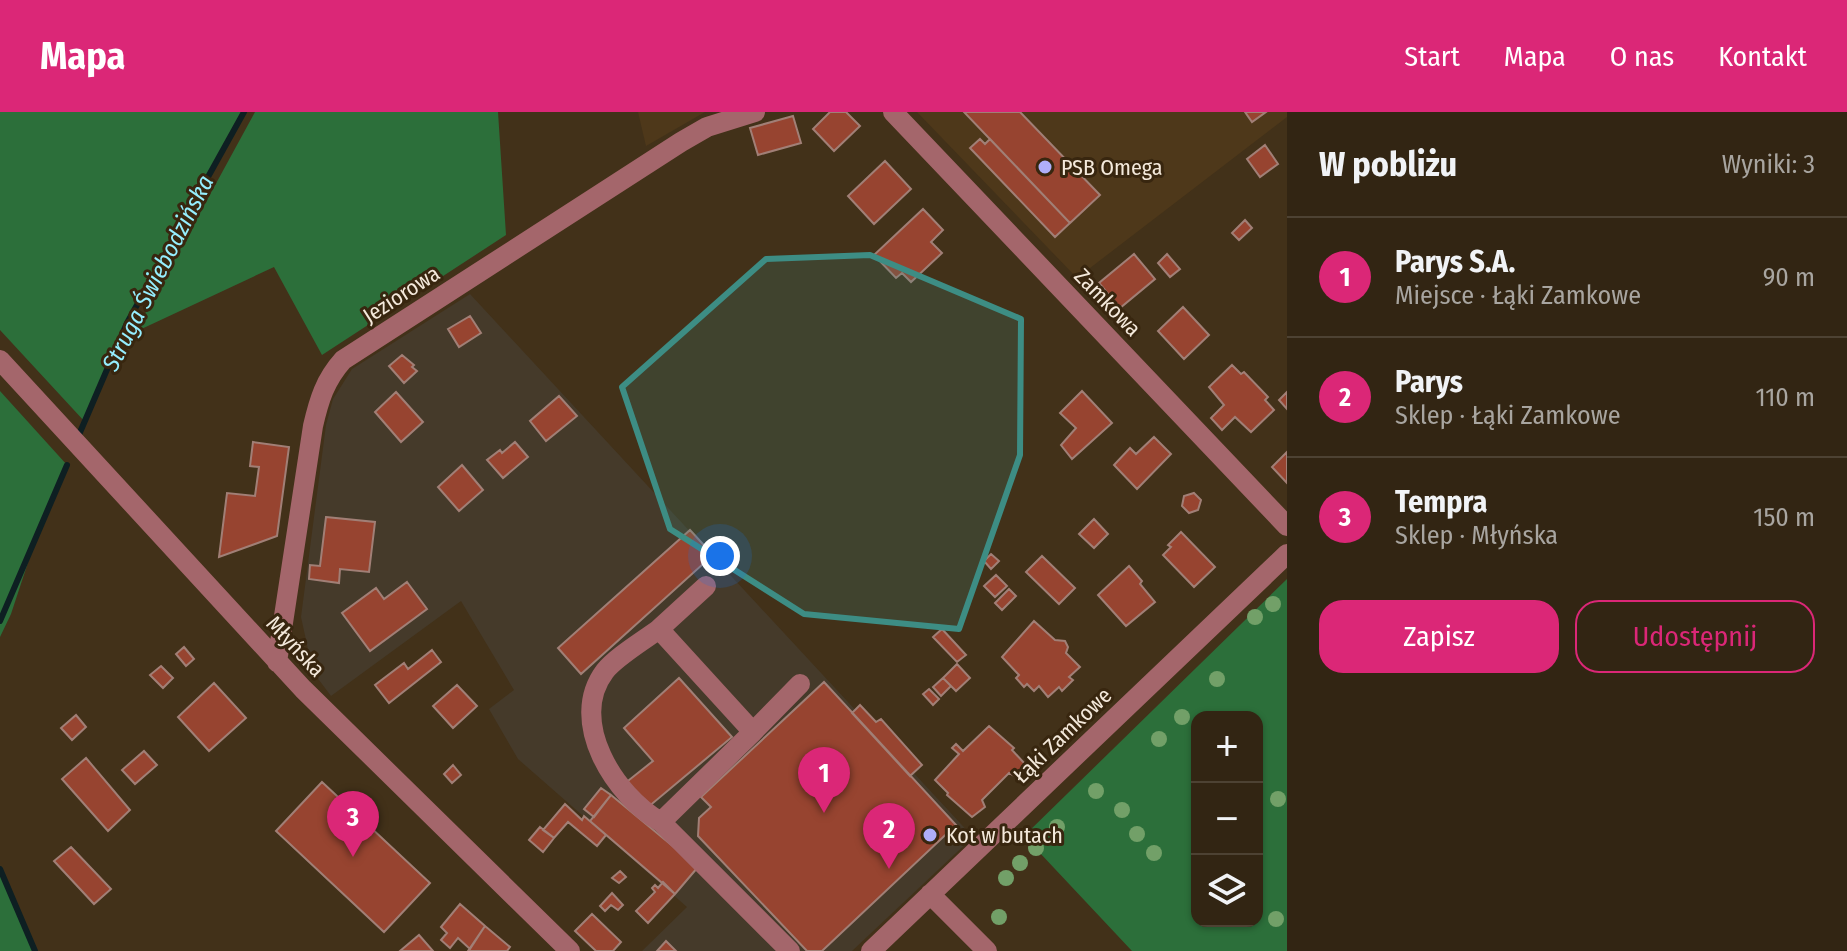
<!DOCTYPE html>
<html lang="pl">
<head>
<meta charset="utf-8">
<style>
  :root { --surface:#322513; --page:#3d3121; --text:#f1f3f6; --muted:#a8a5a0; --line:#4d4233; --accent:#db2777 }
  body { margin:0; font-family:"Fira Sans Condensed",sans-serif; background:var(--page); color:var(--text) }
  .controls { position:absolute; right:24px; bottom:24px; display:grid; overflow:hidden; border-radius:16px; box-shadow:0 2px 6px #0004 }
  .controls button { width:72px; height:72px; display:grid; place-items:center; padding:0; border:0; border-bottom:2px solid var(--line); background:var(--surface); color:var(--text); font:40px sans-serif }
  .you { position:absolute; left:720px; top:444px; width:28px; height:28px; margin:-20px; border:6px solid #fff; border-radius:50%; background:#1a73e8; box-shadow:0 0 0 12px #1a73e833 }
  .badge { display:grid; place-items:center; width:52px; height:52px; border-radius:50%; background:var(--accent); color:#fff; font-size:26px; font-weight:700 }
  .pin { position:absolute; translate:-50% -66px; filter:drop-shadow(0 2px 4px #0008) }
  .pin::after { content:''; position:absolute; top:42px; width:28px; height:24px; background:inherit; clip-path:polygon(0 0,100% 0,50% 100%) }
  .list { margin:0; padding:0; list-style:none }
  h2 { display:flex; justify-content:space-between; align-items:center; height:104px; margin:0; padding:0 32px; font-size:34px }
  h2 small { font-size:26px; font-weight:400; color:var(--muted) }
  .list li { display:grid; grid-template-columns:52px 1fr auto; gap:24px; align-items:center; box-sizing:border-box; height:120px; padding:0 32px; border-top:2px solid var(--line) }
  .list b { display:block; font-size:30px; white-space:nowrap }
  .list p { margin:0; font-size:26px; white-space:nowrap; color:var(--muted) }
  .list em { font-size:26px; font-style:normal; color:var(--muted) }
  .actions { display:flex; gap:16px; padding:24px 32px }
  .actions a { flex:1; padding:18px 0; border:2px solid var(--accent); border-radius:24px; text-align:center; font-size:28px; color:var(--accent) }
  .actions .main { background:var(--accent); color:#fff }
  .icon { flex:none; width:44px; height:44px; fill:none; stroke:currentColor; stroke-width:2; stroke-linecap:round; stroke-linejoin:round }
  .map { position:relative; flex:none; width:1287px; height:839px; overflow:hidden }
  header { display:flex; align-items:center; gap:48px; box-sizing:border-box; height:112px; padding:0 40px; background:var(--accent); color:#fff }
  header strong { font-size:38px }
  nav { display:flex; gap:44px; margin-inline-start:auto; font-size:28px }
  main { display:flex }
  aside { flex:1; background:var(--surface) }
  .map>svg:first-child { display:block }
  .built { fill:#4e381a }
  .industrial { fill:#453a2a }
  .green { fill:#2c6f3a; fill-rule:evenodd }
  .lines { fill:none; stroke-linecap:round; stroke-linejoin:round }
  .stream { stroke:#0e1f22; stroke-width:6 }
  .building { fill:#974430; stroke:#a17f76; stroke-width:2 }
  .minor { stroke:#a4666b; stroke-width:20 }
  .tree { fill:#72a068 }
  .marked { fill:#3d8d84; fill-opacity:0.2; stroke:#3d8d84; stroke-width:6; stroke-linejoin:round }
  .poi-dot { fill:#afaefa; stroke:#38260f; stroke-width:3 }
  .labels { text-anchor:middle; stroke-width:6; stroke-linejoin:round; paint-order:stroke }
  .poi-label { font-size:22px; fill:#f4e9db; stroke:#38260f; text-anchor:start }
  .street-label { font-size:22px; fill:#f4e9db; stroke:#38260f }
  .water-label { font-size:24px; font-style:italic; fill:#95eefe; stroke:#38260f }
</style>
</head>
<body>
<header>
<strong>Mapa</strong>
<nav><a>Start</a><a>Mapa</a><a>O nas</a><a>Kontakt</a></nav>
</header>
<main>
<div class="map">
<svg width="1287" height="839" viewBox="0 0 1287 839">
  <rect width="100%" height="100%" fill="#423119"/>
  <!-- built -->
  <path class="built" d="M638,0H705L646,34Z
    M917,0H1287V5L1077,166Z"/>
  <!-- industrial -->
  <path class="industrial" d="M470,182L973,725L852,839H642L687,795L518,647L489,597L514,578L461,489L331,584L313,560L301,505L326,313L333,287L352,257Z"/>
  <!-- green -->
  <path class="green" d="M0,0H244L127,211L85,310L0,218Z
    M255,0H498L506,123L322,243L274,155L135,220Z
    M0,279L67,353L39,417L11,502L0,525Z
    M1287,467V839H1132L1024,724ZM1197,605H1257V809H1197Z
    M0,758L35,839H0Z"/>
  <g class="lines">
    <!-- stream -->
    <path class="stream" d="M78,325L127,211L244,0
      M0,509L67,353
      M0,757L35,839"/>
  </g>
  <!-- building -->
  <path class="building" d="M830,0H846L860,14L834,39L813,17Z
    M964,0H1020L1100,83L1070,111Z
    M1245,0H1266L1252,10Z
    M793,4L801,31L758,43L750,16Z
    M980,27L985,32L990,27L1070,111L1055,125L970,36Z
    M1265,33L1278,52L1260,65L1247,47Z
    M885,49L911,77L874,112L848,84Z
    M923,97L943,118L931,130L942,141L911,170L902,161L896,166L874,143Z
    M1245,108L1252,116L1239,128L1232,121Z
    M1134,142L1155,167L1120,196L1099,171Z
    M1167,142L1180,157L1170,165L1158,151Z
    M1183,195L1209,223L1184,247L1158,219Z
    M470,204L481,221L459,235L448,217Z
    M402,243L414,253L412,255L417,259L404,271L389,254Z
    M1232,253L1241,262L1244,260L1268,285L1265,288L1274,298L1251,320L1235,305L1222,318L1211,306L1224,293L1209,275Z
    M1082,279L1112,311L1072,347L1061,333L1076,316L1060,301Z
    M396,280L423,310L401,330L375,300Z
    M1287,280V297L1279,288Z
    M559,284L577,304L546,329L530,309Z
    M1154,325L1171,342L1137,377L1114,353L1130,336L1136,342Z
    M253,330L289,335L277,424L219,445L227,381L255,384L259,355L250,354Z
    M515,330L528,345L503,366L487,348L500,338L502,341Z
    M1287,340V371L1272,355Z
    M462,353L483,378L459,399L438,375Z
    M1194,381L1201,388L1198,398L1189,401L1182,394L1184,384Z
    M326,405L375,410L369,460L340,457L339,471L309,467L310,453L320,454Z
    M1094,407L1108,422L1094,436L1079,422Z
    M690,418L713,443L581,562L558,536Z
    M1181,420L1215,455L1194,475L1163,443L1171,435L1168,433Z
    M991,442L999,449L991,457L984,449Z
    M1042,444L1075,476L1059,492L1026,460Z
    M1129,454L1142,469L1140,472L1155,490L1126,514L1098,483Z
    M996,463L1007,474L995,485L984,474Z
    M407,470L427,497L370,539L342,501L376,476L384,487Z
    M1009,477L1016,484L1002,498L995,491Z
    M1034,509L1055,528L1065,529L1068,535L1066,541L1080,555L1069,565L1073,568L1062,579L1059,575L1048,585L1039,574L1034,579L1027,572L1024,575L1016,566L1019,563L1002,545Z
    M942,517L966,543L957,550L933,525Z
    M184,535L194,547L186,554L176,542Z
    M432,538L441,550L389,591L375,573L404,551L408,557Z
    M957,552L970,566L956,579L943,566Z
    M161,554L173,566L163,576L150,563Z
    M679,566L732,625L647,696L624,672L653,649L624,616Z
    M943,566L951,574L941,584L933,575Z
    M824,570L956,713L822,839H807L698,724L699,706L711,695L701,685Z
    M214,571L246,606L209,639L178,605Z
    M457,573L477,594L453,616L433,594Z
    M929,577L939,587L933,593L923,582Z
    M860,593L876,610L881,607L922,653L910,664L852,601Z
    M76,603L86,615L72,628L61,616Z
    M989,614L1014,636L1012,638L1025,652V655L1016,665L1009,661L982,688L985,695L972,705L947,683L948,681L935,668L959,642L952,636L956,632L963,639Z
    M144,639L157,653L135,672L122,658Z
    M86,646L130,698L108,719L62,667Z
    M453,653L461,663L452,671L444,662Z
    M322,670L430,771L384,820L276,719Z
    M601,676L611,683L594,705L584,697Z
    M611,683L698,755L675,782L590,709Z
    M565,692L582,708L584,704L606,723L597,734L568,710L554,726L543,718Z
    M540,715L554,726L543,740L529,728Z
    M71,735L111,777L94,792L54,749Z
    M620,759L626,765L619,771L612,766Z
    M663,770L675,782L648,811L636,799L655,780L652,776L655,773L658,776Z
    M612,781L623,793L618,798L611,793L605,799L600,794Z
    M460,792L485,814L470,837L458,826L450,836L441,828L447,821L441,815Z
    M592,802L621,830L613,839H596L575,819Z
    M485,814L510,835L507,839H468Z
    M419,823L433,839H400Z
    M666,829L676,839H657Z"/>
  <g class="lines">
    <!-- minor -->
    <path class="minor" d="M893,0L1287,414
      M0,248L303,577L570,839
      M659,517L706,474
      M277,550L313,314C319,288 325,268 343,248L681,30L707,15L755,0
      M753,620L800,572
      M661,710L753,620L659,517C643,529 616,545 605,559C567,609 615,684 661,710L790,839
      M930,782L987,839
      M871,839L1287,442"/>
  </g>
  <!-- trees -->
  <g class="tree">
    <circle cx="1273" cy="492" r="8"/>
    <circle cx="1255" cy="505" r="8"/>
    <circle cx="1217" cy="567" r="8"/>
    <circle cx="1182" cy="605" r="8"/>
    <circle cx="1159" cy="627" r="8"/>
    <circle cx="1096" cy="679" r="8"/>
    <circle cx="1278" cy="687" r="8"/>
    <circle cx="1122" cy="698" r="8"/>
    <circle cx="1057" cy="715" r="8"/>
    <circle cx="1137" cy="722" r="8"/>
    <circle cx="1036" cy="736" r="8"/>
    <circle cx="1154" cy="741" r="8"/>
    <circle cx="1020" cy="751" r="8"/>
    <circle cx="1006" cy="766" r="8"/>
    <circle cx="999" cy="805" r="8"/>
    <circle cx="1276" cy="807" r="8"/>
  </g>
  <!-- marked area -->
  <path class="marked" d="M870,143L1021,207L1020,343L959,517L804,502L670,417L622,275L766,147Z"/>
  <!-- markers -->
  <g class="poi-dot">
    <circle cx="1045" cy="55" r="8"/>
    <circle cx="930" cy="723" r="8"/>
  </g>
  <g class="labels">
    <!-- poi labels -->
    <g class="poi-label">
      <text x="1061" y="63">PSB Omega</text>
      <text x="946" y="731">Kot w butach</text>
    </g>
    <!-- street labels -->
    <g class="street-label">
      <text transform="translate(401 182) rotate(-33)" y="8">Jeziorowa</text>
      <text transform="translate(1108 190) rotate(46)" y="8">Zamkowa</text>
      <text transform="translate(296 534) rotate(47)" y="8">Młyńska</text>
      <text transform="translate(1062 623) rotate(-44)" y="8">Łąki Zamkowe</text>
    </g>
    <!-- water labels -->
    <g class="water-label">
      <text transform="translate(158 161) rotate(-63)" y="8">Struga Świebodzińska</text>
    </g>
  </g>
</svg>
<div class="controls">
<button>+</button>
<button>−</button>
<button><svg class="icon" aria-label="layers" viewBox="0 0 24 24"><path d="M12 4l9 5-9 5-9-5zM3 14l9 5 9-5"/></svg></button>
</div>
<div class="you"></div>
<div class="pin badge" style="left:824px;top:701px">1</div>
<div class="pin badge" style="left:889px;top:757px">2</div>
<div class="pin badge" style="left:353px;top:745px">3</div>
</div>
<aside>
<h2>W pobliżu<small>Wyniki: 3</small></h2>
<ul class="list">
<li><span class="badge">1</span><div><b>Parys S.A.</b><p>Miejsce · Łąki Zamkowe</p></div><em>90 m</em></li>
<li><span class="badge">2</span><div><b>Parys</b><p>Sklep · Łąki Zamkowe</p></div><em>110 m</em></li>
<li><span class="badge">3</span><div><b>Tempra</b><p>Sklep · Młyńska</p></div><em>150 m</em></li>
</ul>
<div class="actions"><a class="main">Zapisz</a><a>Udostępnij</a></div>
</aside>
</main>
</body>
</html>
